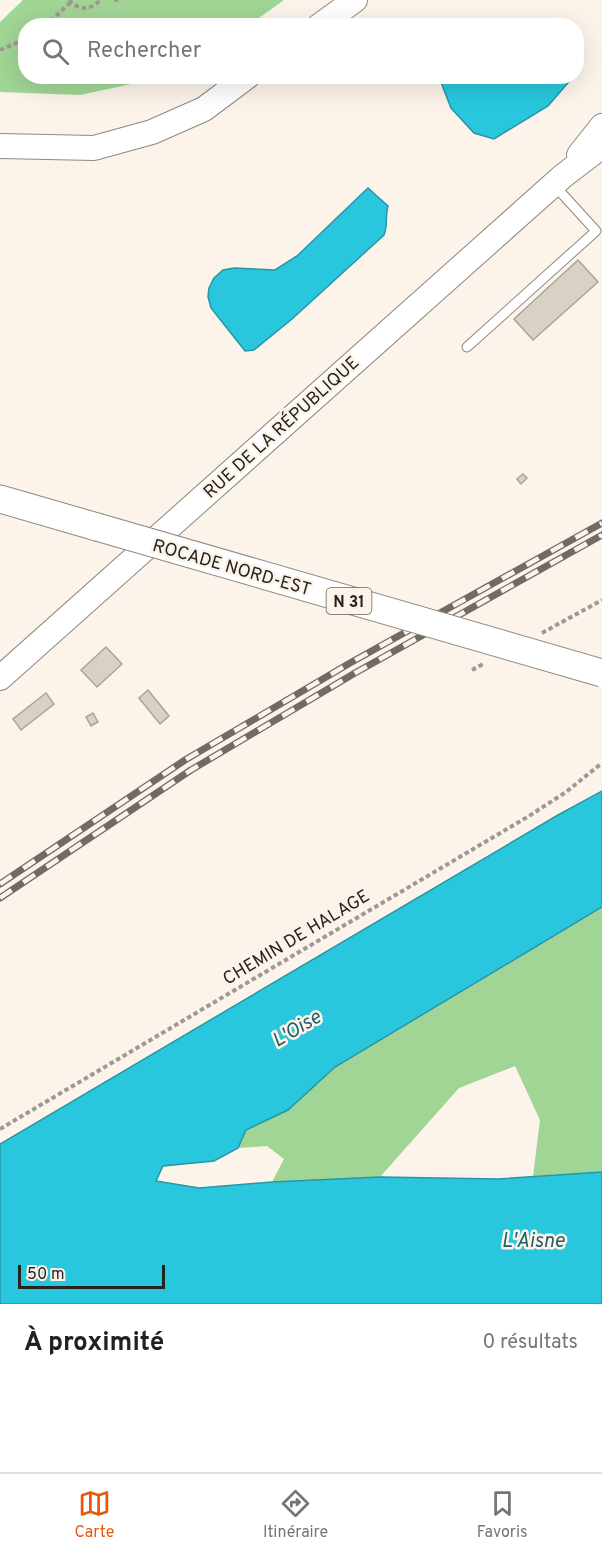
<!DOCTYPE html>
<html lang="fr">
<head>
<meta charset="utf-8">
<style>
  :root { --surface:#fff; --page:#f2f2f2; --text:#202124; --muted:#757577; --line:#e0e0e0; --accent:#ea580c }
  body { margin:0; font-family:Overpass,sans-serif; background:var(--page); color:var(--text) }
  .scale { position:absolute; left:18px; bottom:15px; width:147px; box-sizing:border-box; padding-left:6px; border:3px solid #272420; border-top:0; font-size:16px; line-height:21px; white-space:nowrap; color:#272420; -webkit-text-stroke:4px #fcf4ea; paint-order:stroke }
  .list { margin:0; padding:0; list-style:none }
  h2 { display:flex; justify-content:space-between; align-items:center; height:78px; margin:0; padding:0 24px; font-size:26px }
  h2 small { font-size:20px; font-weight:400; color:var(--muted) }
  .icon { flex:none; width:33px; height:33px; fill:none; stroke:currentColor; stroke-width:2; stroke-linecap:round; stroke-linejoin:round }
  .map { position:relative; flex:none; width:602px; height:1304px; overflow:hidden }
  .search { position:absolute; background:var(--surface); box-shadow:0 6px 24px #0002; left:18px; right:18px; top:18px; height:66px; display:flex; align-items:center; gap:15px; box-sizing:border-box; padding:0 21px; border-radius:24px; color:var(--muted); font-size:22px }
  .sheet { height:168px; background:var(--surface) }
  nav { display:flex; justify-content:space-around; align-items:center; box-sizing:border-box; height:84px; border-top:2px solid var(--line); background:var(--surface); font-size:16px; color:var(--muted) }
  nav a { display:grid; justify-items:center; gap:3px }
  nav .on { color:var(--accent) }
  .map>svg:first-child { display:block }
  .green { fill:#a0d595 }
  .water { fill:#29c7dd; stroke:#2896a4; stroke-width:1.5 }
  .building { fill:#d9d1c7; stroke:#aaa399; stroke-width:1.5 }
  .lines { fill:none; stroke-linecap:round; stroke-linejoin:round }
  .lane-casing { stroke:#8f887f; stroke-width:11 }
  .secondary-casing { stroke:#8f887f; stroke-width:26 }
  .primary-casing { stroke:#8f887f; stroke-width:29 }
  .path { stroke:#9f9992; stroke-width:4; stroke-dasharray:4.5 3; stroke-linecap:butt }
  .lane { stroke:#fff; stroke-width:9 }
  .secondary { stroke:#fff; stroke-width:24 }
  .primary { stroke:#fff; stroke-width:27 }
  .rail-casing { stroke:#706b65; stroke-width:7 }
  .rail { stroke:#fcf4ea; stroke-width:4.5; stroke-dasharray:14; stroke-linecap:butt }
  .primary-bridge-casing { stroke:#8f887f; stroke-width:29; stroke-linecap:butt }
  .primary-bridge { stroke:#fff; stroke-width:27 }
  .labels { text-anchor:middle; stroke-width:5; stroke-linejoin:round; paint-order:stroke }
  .shield { fill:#fcf4ea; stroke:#67625d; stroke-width:1.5 }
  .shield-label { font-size:16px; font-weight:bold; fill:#272420 }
  .street-label { font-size:18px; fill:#272420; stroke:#fcf4ea }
  .water-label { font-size:20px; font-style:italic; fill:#245f68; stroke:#fcf4ea }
</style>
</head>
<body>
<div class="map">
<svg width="602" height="1304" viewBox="0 0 602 1304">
  <rect width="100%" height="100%" fill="#fcf4ea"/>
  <!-- green -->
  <path class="green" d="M23,0H284L249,25L26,26V76L155,77L136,83L80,95L0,92V22Z
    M602,907V1172L533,1176L540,1120L515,1066L459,1088L380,1177L272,1182L284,1159L267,1146L238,1148L246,1129L288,1110L335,1067Z"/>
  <!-- water -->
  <path class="water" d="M577,42C584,54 586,61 577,72Z
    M439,77V76L573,77L548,106L494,139L474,133L451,108Z
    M368,188L388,206C385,216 388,226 384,235L292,319L254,350L245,351L211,308L208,297L209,288L214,278L223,270L234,268L275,270L297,256Z
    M602,791V907L335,1067L288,1110L246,1130L238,1148L214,1161L163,1166L156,1181L199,1188L272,1182L380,1177L498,1179L602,1172V1304H0V1144L558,815Z"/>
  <!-- building -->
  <path class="building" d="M578,260L598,282L533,340L514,319Z
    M523,474L527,478L521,484L517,479Z
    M106,647L122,664L97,687L81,670Z
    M148,690L169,716L160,724L139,698Z
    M46,693L54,704L21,730L13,719Z
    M93,713L98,722L91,726L86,717Z"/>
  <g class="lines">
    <defs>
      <path id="lane" d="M467,347L596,231L555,186"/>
      <path id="secondary" d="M319,26L355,0
        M0,146L94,148L152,132L204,109L248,76
        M579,155L602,126
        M0,678L563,176L602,146"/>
      <path id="primary" d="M0,499L97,527"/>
    </defs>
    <!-- lane casing -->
    <use href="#lane" class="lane-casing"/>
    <!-- secondary casing -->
    <use href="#secondary" class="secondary-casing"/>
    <!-- primary casing -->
    <use href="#primary" class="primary-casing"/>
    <!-- path -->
    <path class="path" d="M69,0C79,11 91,10 100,0
      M114,0H121
      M45,26L71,2
      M0,50L26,39
      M542,633L602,600
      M472,670L485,663
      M0,1129L529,816L566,792L602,763"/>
    <!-- lane -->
    <use href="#lane" class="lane"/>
    <!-- secondary -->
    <use href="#secondary" class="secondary"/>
    <!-- primary -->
    <use href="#primary" class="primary"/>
    <defs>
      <path id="rail" d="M0,884L185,760L350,663L602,523
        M0,898L191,770L355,673L602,535"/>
    </defs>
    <!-- rail casing -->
    <use href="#rail" class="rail-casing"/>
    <!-- rail -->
    <use href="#rail" class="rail"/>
    <defs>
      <path id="primary-bridge" d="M97,527L602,673"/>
    </defs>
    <!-- primary-bridge casing -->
    <use href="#primary-bridge" class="primary-bridge-casing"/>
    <!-- primary-bridge -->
    <use href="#primary-bridge" class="primary-bridge"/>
  </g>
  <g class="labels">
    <!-- shield labels -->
    <rect class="shield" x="326.5" y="588" width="45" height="26" rx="4.5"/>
    <g class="shield-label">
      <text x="349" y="607">N 31</text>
    </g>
    <!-- street labels -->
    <g class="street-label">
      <text transform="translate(281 427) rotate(-42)" y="6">RUE DE LA RÉPUBLIQUE</text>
      <text transform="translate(232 567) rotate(16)" y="6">ROCADE NORD-EST</text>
      <text transform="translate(296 937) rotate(-31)" y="6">CHEMIN DE HALAGE</text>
    </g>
    <!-- water labels -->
    <g class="water-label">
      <text transform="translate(296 1028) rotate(-31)" y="7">L'Oise</text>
      <text x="533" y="1247">L'Aisne</text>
    </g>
  </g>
</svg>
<div class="scale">50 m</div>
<div class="search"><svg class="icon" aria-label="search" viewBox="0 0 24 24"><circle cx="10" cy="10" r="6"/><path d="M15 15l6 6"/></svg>Rechercher</div>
</div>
<section class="sheet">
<h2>À proximité<small>0 résultats</small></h2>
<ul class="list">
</ul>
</section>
<nav>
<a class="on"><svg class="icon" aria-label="map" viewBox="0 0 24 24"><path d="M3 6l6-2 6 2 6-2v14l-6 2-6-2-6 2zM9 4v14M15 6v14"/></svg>Carte</a>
<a><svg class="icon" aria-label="directions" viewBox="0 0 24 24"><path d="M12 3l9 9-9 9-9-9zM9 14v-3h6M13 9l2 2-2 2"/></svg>Itinéraire</a>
<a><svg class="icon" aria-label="saved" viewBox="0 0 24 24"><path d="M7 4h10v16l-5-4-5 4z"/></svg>Favoris</a>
</nav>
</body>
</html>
